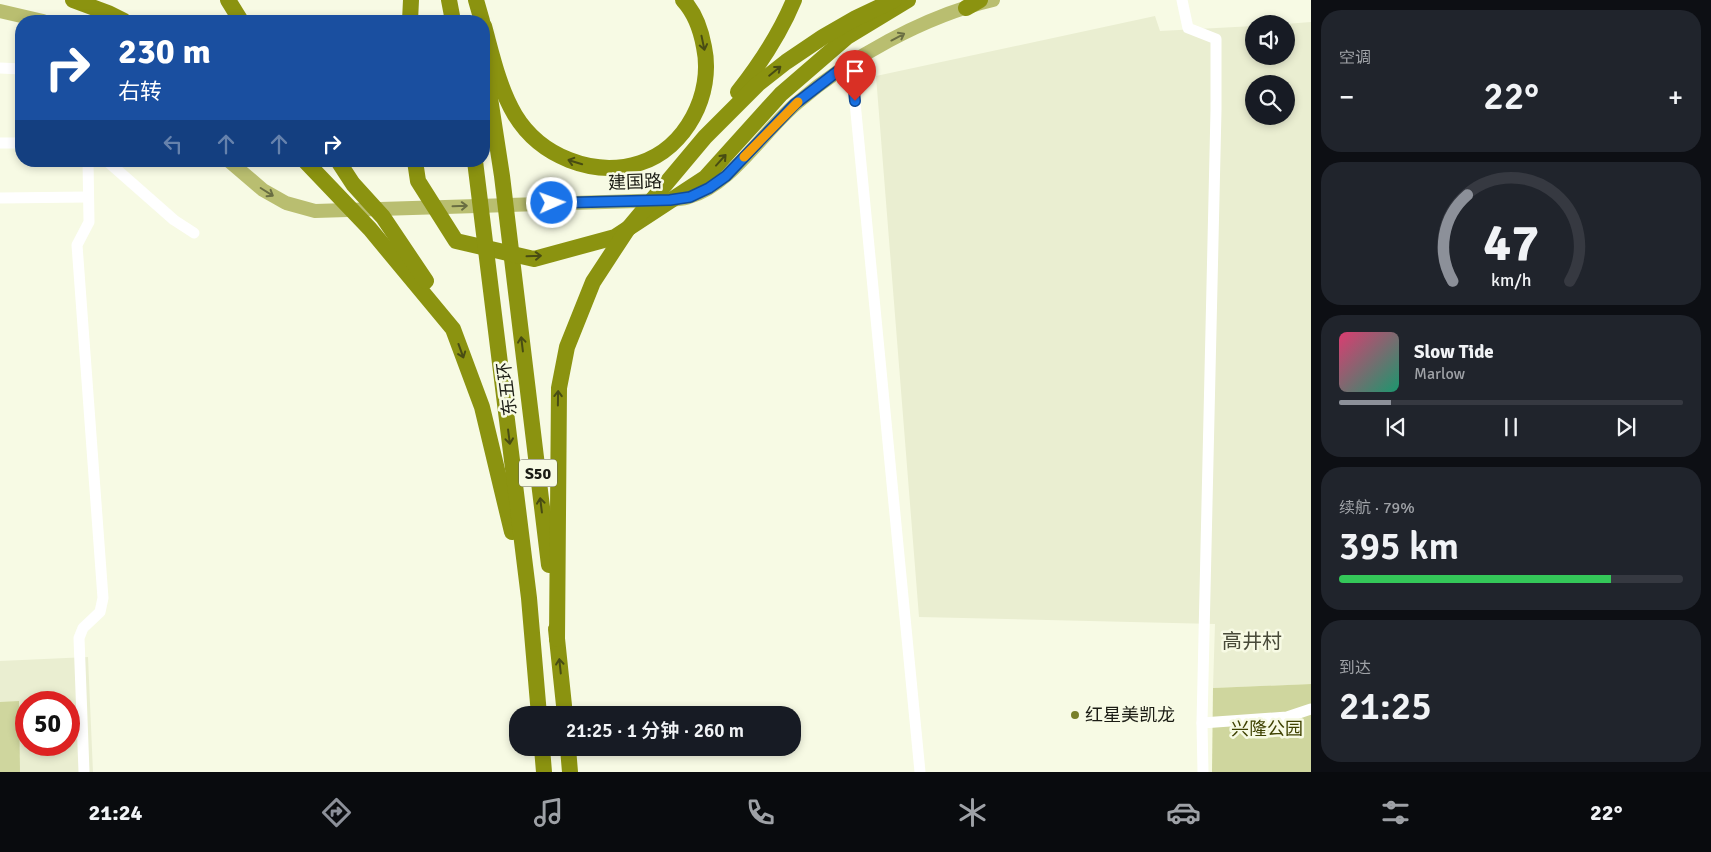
<!DOCTYPE html>
<html lang="zh">
<head>
<meta charset="utf-8">
<style>
  body { margin:0; font-family:Signika,"Noto Sans SC",sans-serif; background:#20242c; color:#f1f3f6; height:100vh; display:flex; flex-direction:column; font-size:19px; white-space:nowrap }
  * { box-sizing:border-box; margin:0 }
  p { font-size:16px; color:#9ea1a6 }
  .icon { flex:none; width:28px; height:28px; fill:none; stroke:currentColor; stroke-width:2; stroke-linecap:round; stroke-linejoin:round }
  .map { position:relative; flex:1; overflow:hidden }
  .drawer { display:flex; flex-direction:column; gap:10px; padding:10px; background:#0d0f14; width:400px }
  .drawer>* { flex:none }
  .banner { position:absolute; left:15px; top:15px; width:475px; height:152px; border-radius:20px; box-shadow:0 2px 8px #0003; background:#1a4fa0; color:#fff; overflow:hidden }
  .controls { position:absolute; left:1245px; top:15px; display:grid; gap:10px }
  .controls a { display:grid; place-items:center; width:50px; height:50px; border-radius:50%; background:#171b24; box-shadow:0 2px 8px #0003; font-size:25px }
  .speed { position:absolute; left:15px; top:691px; display:flex; gap:10px; font-size:25px; font-weight:700; text-align:center }
  .speed>* { display:grid; place-content:center; width:65px; height:65px; border-radius:50%; background:#171b24; box-shadow:0 2px 8px #0003; line-height:1 }
  .speed .limit { border:8px solid #d22; background:#fff; color:#111 }
  .pin { position:absolute; display:grid; place-items:center; width:42px; height:42px; color:#fff; margin:-51px -21px; border-radius:50% 50% 50% 0; rotate:-45deg; box-shadow:0 0 5px #0007 }
  .pin .icon { rotate:45deg }
  .me { position:absolute; width:55px; margin:-28px; rotate:88deg; stroke-linejoin:round; filter:drop-shadow(0 0 4px #0008) }
  .turn { display:flex; align-items:center; gap:18px; height:105px; padding:0 20px; font-size:22px }
  .turn .icon { width:65px; height:65px; stroke-width:2.5 }
  .turn b { display:block; font-size:35px; line-height:42px }
  .lanes { display:flex; align-items:center; height:48px; padding:0 20px; background:#0003; justify-content:center; gap:25px; direction:ltr }
  .lanes .off { opacity:.35 }
  .big { font-size:38px; font-weight:600; line-height:1.1 }
  .drawer .widget { flex:1; display:flex; flex-direction:column; justify-content:center; gap:8px; min-width:0; padding:0 18px; border-radius:20px; background:#20242c }
  .drawer .dial { align-items:center; gap:0 }
  .dial svg { height:130px; overflow:visible; fill:none; stroke:#363941; stroke-width:7; stroke-linecap:round; text-anchor:middle }
  .dial text { fill:#f1f3f6; stroke:none }
  .song { display:flex; align-items:center; gap:15px }
  .cover { width:60px; height:60px; border-radius:8px; background:linear-gradient(135deg,hsl(340 70% 55%),hsl(160 70% 35%)) }
  .played { height:5px; border-radius:2px; background:linear-gradient(90deg,#8c9099 15%,#363941 15%) }
  .keys { display:flex; justify-content:space-around; direction:ltr }
  .heat { display:flex; justify-content:space-between; align-items:center; font-size:28px; direction:ltr }
  .charge { height:8px; border-radius:4px; background:linear-gradient(90deg,#34c759 79%,#363941 0) }
  .trip { position:absolute; left:509px; top:706px; width:292px; height:50px; border-radius:20px; background:#171b24; box-shadow:0 2px 8px #0003; font-weight:600; line-height:50px; text-align:center }
  .dock { display:flex; height:80px; justify-content:space-around; align-items:center; background:#090b0e; color:#9ea1a6 }
  .dock .icon { width:35px; height:35px }
  .dock .active { color:#8c9099 }
  .dock b { font-size:22px; color:#f1f3f6 }
  main { display:flex; flex:1; min-height:0 }
  .map>svg:first-child { display:block }
</style>
</head>
<body>
<main>
<div class="map">
<svg width="1311" height="772" viewBox="0 0 1311 772">
  <rect width="100%" height="100%" fill="#f7fae4"/>
  <!-- built -->
  <g fill="#eaeed1" fill-rule="evenodd">
    <path d="M 1155,16 L 1160,31 L 1254,26 L 1254,56 L 1286,56 L 1286,24 L 1285,24 L 1311,22 L 1311,684 L 1213,688 L 1215,624 L 919,617 L 876,76 ZM 1254,84 L 1286,84 L 1286,116 L 1254,116 Z"/>
    <path d="M 88,657 L 93,772 L 0,772 L 0,661 ZM 26,702 L 69,702 L 69,745 L 26,745 Z"/>
  </g>
  <!-- green -->
  <g fill="#cfd69e">
    <path d="M 1311,684 L 1311,772 L 1212,772 L 1213,688 Z"/>
    <path d="M 19,701 L 20,772 L 0,772 L 0,702 Z"/>
  </g>
  <g fill="none" stroke-linecap="round" stroke-linejoin="round">
    <!-- minor -->
    <g stroke="#fff" stroke-width="11">
      <path d="M 1182,0 L 1188,28 L 1216,39 L 1216,110 L 1202,723 L 1203,772"/>
      <path d="M 851,61 L 920,772"/>
      <path d="M 0,68 L 21,69"/>
      <path d="M 0,143 L 21,143"/>
      <path d="M 107,161 L 174,220 L 194,233"/>
      <path d="M 0,198 L 88,197"/>
      <path d="M 1202,723 L 1287,717 L 1311,709"/>
      <path d="M 84,772 L 79,638 L 83,628 L 100,612 L 103,598 L 77,245 L 89,222 L 88,161"/>
    </g>
    <!-- major -->
    <g stroke="#b9be70" stroke-width="14">
      <path d="M 0,11 L 43,21"/>
      <path d="M 229,161 L 263,190 L 286,203 L 315,211 L 670,200 C 676,199 683,199 689,197 C 731,186 764,130 797,103 C 849,58 925,16 993,0"/>
    </g>
    <!-- highway -->
    <g stroke="#8b9310" stroke-width="16">
      <path d="M 73,0 L 108,13 L 124,21"/>
      <path d="M 228,0 L 241,21"/>
      <path d="M 449,0 L 453,21"/>
      <path d="M 476,0 L 482,21"/>
      <path d="M 966,8 L 980,0"/>
      <path d="M 410,21 L 411,0"/>
      <path d="M 484,26 C 492,55 499,88 515,115 C 540,156 593,178 640,163 C 686,148 714,94 704,47 C 701,30 695,13 683,0"/>
      <path d="M 484,59 L 502,176 L 549,565"/>
      <path d="M 738,92 C 760,64 780,34 794,0"/>
      <path d="M 305,161 L 370,229 L 453,329 L 482,407 L 512,532"/>
      <path d="M 338,161 L 353,184 L 383,217 L 426,281"/>
      <path d="M 415,161 L 418,181 L 456,241 L 534,259 L 615,237 L 705,178 L 781,94 L 847,37 L 908,0"/>
      <path d="M 475,161 L 529,598 L 539,715"/>
      <path d="M 556,629 L 565,715"/>
      <path d="M 557,639 L 559,388 L 567,347 L 593,282 L 627,230 L 705,137 L 758,84 L 786,62 L 823,37 L 856,18 L 894,0"/>
      <path d="M 542,748 L 544,772"/>
      <path d="M 568,748 L 570,772"/>
    </g>
  </g>
  <!-- one-way arrows -->
  <defs><path id="oneway-shaft" d="M-6 0H5M1.5-3L5.5 0L1.5 3" fill="none" stroke-width="1.6" stroke-linecap="round" stroke-linejoin="round" transform="scale(1.25)"/></defs>
  <g stroke="#6a6e42">
    <use href="#oneway-shaft" transform="translate(898 37) rotate(-28)"/>
    <use href="#oneway-shaft" transform="translate(267 192) rotate(32)"/>
    <use href="#oneway-shaft" transform="translate(460 206) rotate(-2)"/>
  </g>
  <g stroke="#484c13">
    <use href="#oneway-shaft" transform="translate(703 43) rotate(78)"/>
    <use href="#oneway-shaft" transform="translate(775 71) rotate(-39)"/>
    <use href="#oneway-shaft" transform="translate(721 160) rotate(-48)"/>
    <use href="#oneway-shaft" transform="translate(575 162) rotate(-163)"/>
    <use href="#oneway-shaft" transform="translate(534 256) rotate(-2)"/>
    <use href="#oneway-shaft" transform="translate(522 344) rotate(-97)"/>
    <use href="#oneway-shaft" transform="translate(461 351) rotate(70)"/>
    <use href="#oneway-shaft" transform="translate(558 398) rotate(-89)"/>
    <use href="#oneway-shaft" transform="translate(509 437) rotate(83)"/>
    <use href="#oneway-shaft" transform="translate(541 505) rotate(-97)"/>
    <use href="#oneway-shaft" transform="translate(560 666) rotate(-96)"/>
  </g>
  <g fill="none" stroke-linecap="round" stroke-linejoin="round">
    <defs>
      <path id="route" d="M 552,203 L 670,200 L 690,197 L 709,188 L 726,176 L 795,104 L 851,61 L 855,101"/>
    </defs>
    <!-- route casing -->
    <use href="#route" stroke="#114b97" stroke-width="12"/>
    <!-- route -->
    <use href="#route" stroke="#1a73e8" stroke-width="9"/>
    <!-- slow -->
    <path stroke="#f59e0b" stroke-width="9" d="M 744,157 L 798,102"/>
  </g>
  <!-- markers -->
  <circle fill="#787f29" stroke="#f7fae4" stroke-width="2" cx="1075" cy="715" r="5"/>
  <g text-anchor="middle" stroke-width="5" stroke-linejoin="round" paint-order="stroke">
    <!-- shield labels -->
    <rect fill="#f7fae4" stroke="#5e5f53" stroke-width="1" x="519" y="459.5" width="38" height="27" rx="4"/>
    <g font-size="16" font-weight="bold" fill="#1c1d15">
      <text x="538" y="479">S50</text>
    </g>
    <!-- street labels -->
    <g font-size="18" fill="#1c1d15" stroke="#f7fae4">
      <text transform="translate(635 182) rotate(-2)" y="6">建国路</text>
      <text transform="translate(507 389) rotate(-97)" y="6">东五环</text>
    </g>
    <!-- poi labels -->
    <g font-size="18" fill="#1c1d15" stroke="#f7fae4" text-anchor="start">
      <text x="1085" y="721">红星美凯龙</text>
    </g>
    <!-- park labels -->
    <g font-size="18" fill="#3e4100" stroke="#f7fae4">
      <text x="1267" y="735">兴隆公园</text>
    </g>
    <!-- quarter labels -->
    <g font-size="20" fill="#484a39" stroke="#f7fae4">
      <text x="1252" y="648">高井村</text>
    </g>
  </g>
</svg>
<div class="controls">
<a><svg class="icon" aria-label="sound" viewBox="0 0 24 24"><path d="M4 9h4l5-4v14l-5-4H4zM17 9q2 3 0 6"/></svg></a>
<a><svg class="icon" aria-label="search" viewBox="0 0 24 24"><circle cx="10" cy="10" r="6"/><path d="M15 15l6 6"/></svg></a>
</div>
<div class="speed"><div class="limit">50</div></div>
<div class="pin" style="left:855px;top:101px;background:#d93025"><svg class="icon" aria-label="arrive" viewBox="0 0 24 24"><path d="M6 21V4h12l-3 4 3 4H6"/></svg></div>
<svg class="me" style="left:552px;top:203px" viewBox="-20 -20 40 40"><circle r="17" fill="#1a73e8" stroke="#fff" stroke-width="3"/><path d="M0-11L8 9 0 5-8 9z" fill="#fff"/></svg>
<div class="trip">21:25 · 1 分钟 · 260 m</div>
<div class="banner">
<div class="turn"><svg class="icon" aria-label="right" viewBox="0 0 24 24"><path d="M7 20v-9h11M14 6l5 5-5 5"/></svg><div><b>230 m</b>右转</div></div>
<div class="lanes"><svg class="icon off" aria-label="left" viewBox="0 0 24 24"><path d="M17 20v-9H6M10 6l-5 5 5 5"/></svg><svg class="icon off" aria-label="ahead" viewBox="0 0 24 24"><path d="M12 20V5M6 11l6-6 6 6"/></svg><svg class="icon off" aria-label="ahead" viewBox="0 0 24 24"><path d="M12 20V5M6 11l6-6 6 6"/></svg><svg class="icon" aria-label="right" viewBox="0 0 24 24"><path d="M7 20v-9h11M14 6l5 5-5 5"/></svg></div>
</div>
</div>
<section class="drawer">
<div class="widget"><p>空调</p>
<div class="heat"><a>−</a><b class="big">22°</b><a>+</a></div>
</div>
<div class="widget dial"><svg viewBox="0 0 100 80">
<path d="M14 69A42 42 0 1 1 86 69"/>
<path d="M14 69A42 42 0 0 1 23 16" stroke="#8c9099"/>
<text x="50" y="56" font-size="32" font-weight="700">47</text>
<text x="50" y="72" font-size="11">km/h</text>
</svg></div>
<div class="widget">
<div class="song"><i class="cover"></i><div><b>Slow Tide</b><p>Marlow</p></div></div>
<div class="played"></div>
<div class="keys"><svg class="icon" aria-label="previous" viewBox="0 0 24 24"><path d="M18 5L8 12l10 7zM5 5v14"/></svg><svg class="icon" aria-label="pause" viewBox="0 0 24 24"><path d="M8 5v14M16 5v14"/></svg><svg class="icon" aria-label="next" viewBox="0 0 24 24"><path d="M6 5l10 7-10 7zM19 5v14"/></svg></div>
</div>
<div class="widget"><p>续航 · 79%</p><b class="big">395 km</b><div class="charge"></div></div>
<div class="widget"><p>到达</p><b class="big">21:25</b></div>
</section>
</main>
<nav class="dock">
<b>21:24</b>
<svg class="icon active" aria-label="directions" viewBox="0 0 24 24"><path d="M12 3l9 9-9 9-9-9zM9 14v-3h6M13 9l2 2-2 2"/></svg>
<svg class="icon" aria-label="music" viewBox="0 0 24 24"><path d="M9 18V5l10-2v13"/><circle cx="6" cy="18" r="3"/><circle cx="16" cy="16" r="3"/></svg>
<svg class="icon" aria-label="phone" viewBox="0 0 24 24"><path d="M5 4h4l2 5-3 2q2 4 5 5l2-3 5 2v4C11 20 4 13 5 4z"/></svg>
<svg class="icon" aria-label="climate" viewBox="0 0 24 24"><path d="M12 3v18M4 7l16 10M4 17L20 7"/></svg>
<svg class="icon" aria-label="car" viewBox="0 0 24 24"><path d="M5 17H2v-5l4-1 3-4h7l3 4 3 1v5h-3M9 17h6M6 11h13"/><circle cx="7" cy="17" r="2"/><circle cx="17" cy="17" r="2"/></svg>
<svg class="icon" aria-label="filters" viewBox="0 0 24 24"><path d="M4 7h16M4 17h16"/><circle cx="9" cy="7" r="2"/><circle cx="15" cy="17" r="2"/></svg>
<b>22°</b>
</nav>
</body>
</html>
